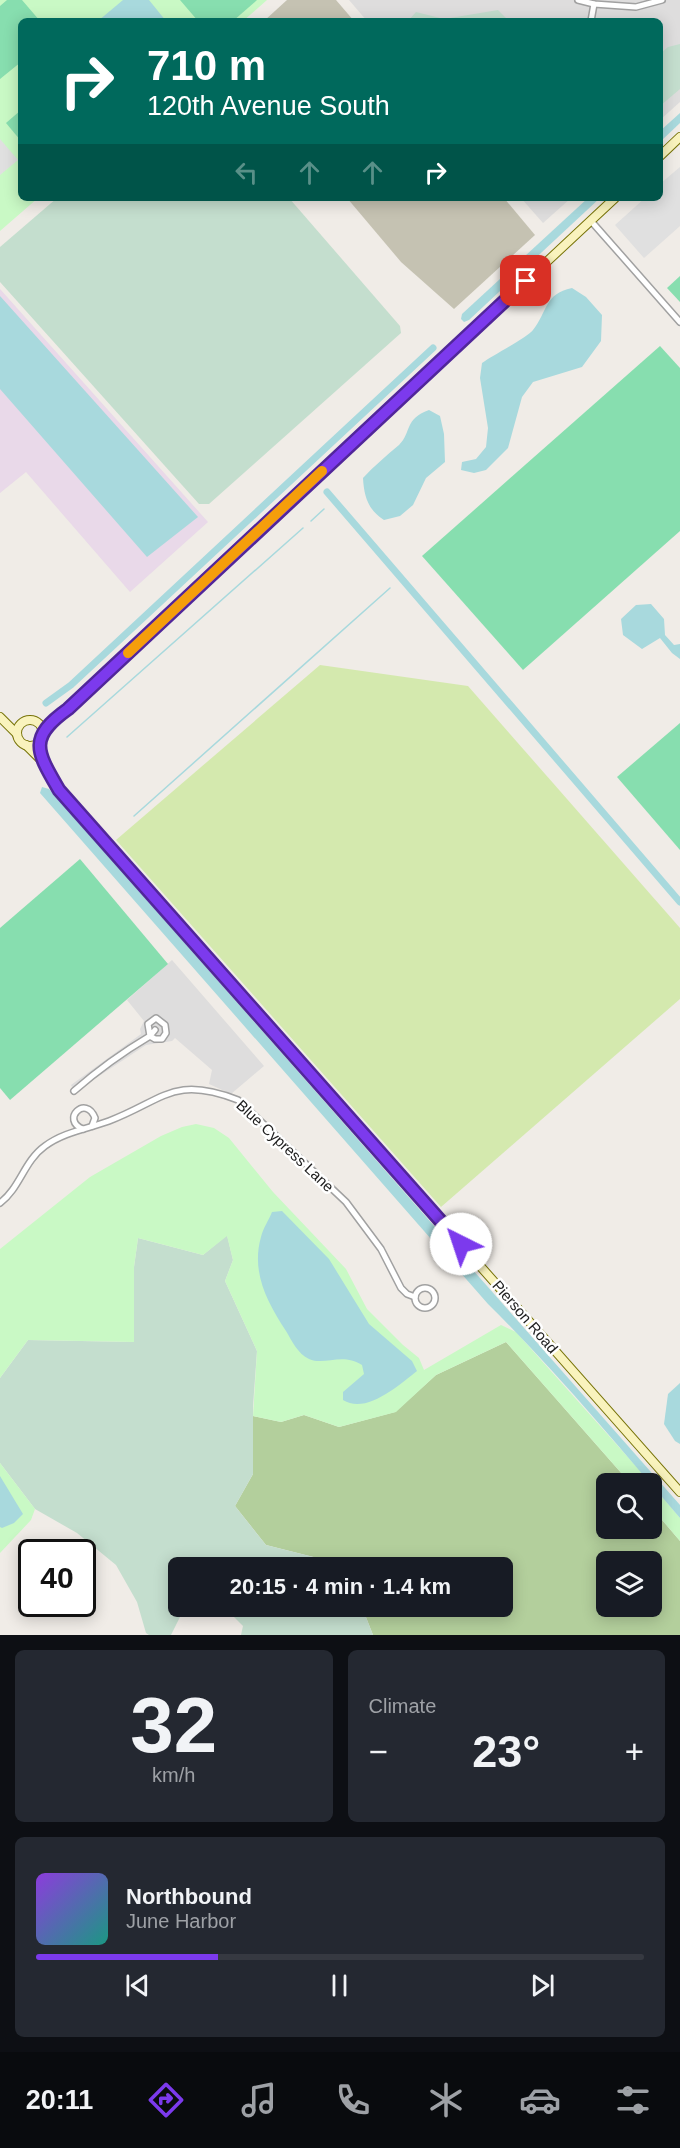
<!DOCTYPE html>
<html lang="en">
<head>
<meta charset="utf-8">
<style>
  body { margin:0; font-family:Arial,sans-serif; background:#242831; color:#f1f3f6; height:100vh; display:flex; flex-direction:column; font-size:22px; white-space:nowrap }
  * { box-sizing:border-box; margin:0 }
  p { font-size:20px; color:#9ea1a6 }
  .icon { flex:none; width:33px; height:33px; fill:none; stroke:currentColor; stroke-width:2; stroke-linecap:round; stroke-linejoin:round }
  .map { position:relative; height:1635px; overflow:hidden }
  .details { display:flex; flex-direction:column; gap:15px; padding:15px; background:#0d0f14; flex:1 }
  .details>* { flex:none }
  .banner { position:absolute; left:18px; top:18px; width:645px; height:183px; border-radius:9px; box-shadow:0 3px 15px #0003; background:#00695c; color:#fff; overflow:hidden }
  .fabs { position:absolute; left:596px; top:1473px; display:grid; gap:12px }
  .fabs a { display:grid; place-items:center; width:66px; height:66px; border-radius:9px; background:#171b24; box-shadow:0 3px 15px #0003; font-size:30px }
  .speed { position:absolute; left:18px; top:1539px; display:flex; gap:12px; font-size:30px; font-weight:700; text-align:center }
  .speed>* { display:grid; place-content:center; width:78px; height:78px; border-radius:50%; background:#171b24; box-shadow:0 3px 15px #0003; line-height:1 }
  .speed .limit { border:3px solid #111; border-radius:9px; background:#fff; color:#111 }
  .pin { position:absolute; display:grid; place-items:center; width:51px; height:51px; color:#fff; margin:-26px; border-radius:12px; box-shadow:0 3px 9px #0006 }
  .me { position:absolute; width:66px; margin:-33px; rotate:319deg; stroke-linejoin:round; filter:drop-shadow(0 0 4px #0008) }
  .turn { display:flex; align-items:center; gap:21px; height:126px; padding:0 30px; font-size:27px }
  .turn .icon { width:78px; height:78px; stroke-width:2.5 }
  .turn b { display:block; font-size:42px; line-height:51px }
  .lanes { display:flex; align-items:center; height:57px; padding:0 30px; background:#0003; justify-content:center; gap:30px; direction:ltr }
  .lanes .off { opacity:.35 }
  .big { font-size:45px; font-weight:700; line-height:1.1 }
  .details .widget { flex:1; display:flex; flex-direction:column; justify-content:center; gap:9px; min-width:0; padding:0 21px; border-radius:9px; background:#242831 }
  .details .dial { align-items:center; gap:0 }
  .dial b { font-size:78px; line-height:1 }
  .song { display:flex; align-items:center; gap:18px }
  .cover { width:72px; height:72px; border-radius:9px; background:linear-gradient(135deg,hsl(270 70% 55%),hsl(170 70% 35%)) }
  .played { height:6px; border-radius:3px; background:linear-gradient(90deg,#7c3aed 30%,#363941 30%) }
  .keys { display:flex; justify-content:space-around; direction:ltr }
  .heat { display:flex; justify-content:space-between; align-items:center; font-size:33px; direction:ltr }
  .details .tiles { flex:1; display:grid; gap:15px; grid-template-columns:1fr 1fr }
  .widget:last-child { grid-column:span 2 }
  .trip { position:absolute; left:168px; top:1557px; width:345px; height:60px; border-radius:9px; background:#171b24; box-shadow:0 3px 15px #0003; font-weight:700; line-height:60px; text-align:center }
  .dock { display:flex; height:96px; justify-content:space-around; align-items:center; background:#090b0e; color:#9ea1a6 }
  .dock .icon { width:42px; height:42px }
  .dock .active { color:#7c3aed }
  .dock b { font-size:27px; color:#f1f3f6 }
  .map>svg:first-child { display:block }
</style>
</head>
<body>
<div class="map">
<svg width="680" height="1635" viewBox="0 0 680 1635">
  <rect width="100%" height="100%" fill="#f0ece7"/>
  <!-- residential -->
  <g fill="#dedddd">
    <path d="M 349,0 L 680,0 L 680,102 L 660,120 L 660,21 L 367,21 Z"/>
    <path d="M 521,198 L 571,198 L 543,223 Z"/>
    <path d="M 172,960 L 264,1066 L 231,1094 L 209,1084 L 212,1070 L 175,1038 L 172,1041 L 146,1045 L 84,1086 L 80,1091 L 74,1091 L 71,1085 L 141,1034 L 140,1029 L 144,1021 L 127,1000 Z"/>
  </g>
  <!-- industrial -->
  <path fill="#e9d9e9" d="M 0,289 L 208,522 L 130,592 L 26,472 L 0,493 Z"/>
  <!-- construction -->
  <g fill="#c5c2b2">
    <path d="M 287,0 L 336,0 L 354,21 L 264,21 Z"/>
    <path d="M 347,198 L 504,198 L 535,235 L 454,309 L 401,262 Z"/>
  </g>
  <!-- grass -->
  <path fill="#d4e9ae" d="M 320,665 L 468,686 L 680,928 L 680,999 L 441,1207 L 116,840 Z"/>
  <!-- forest -->
  <path fill="#b3cf9c" fill-rule="evenodd" d="M 506,1342 L 630,1483 L 606,1484 L 606,1528 L 651,1528 L 651,1507 L 680,1541 L 680,1635 L 373,1635 L 362,1607 L 502,1606 L 502,1568 L 353,1567 L 266,1545 L 235,1506 L 253,1474 L 253,1416 L 281,1422 L 304,1415 L 339,1427 L 395,1412 L 436,1375 ZM 606,1562 L 651,1562 L 651,1606 L 606,1606 Z"/>
  <!-- wetland -->
  <g fill="#c4dece">
    <path d="M 498,10 L 509,21 L 408,21 L 416,12 L 444,19 Z"/>
    <path d="M 680,44 L 680,89 L 660,106 L 660,54 L 668,47 Z"/>
    <path d="M 57,198 L 289,198 L 400,326 L 401,333 L 209,504 L 199,504 L 0,282 L 0,247 Z"/>
    <path d="M 227,1235 L 233,1260 L 225,1281 L 257,1351 L 253,1406 L 253,1474 L 235,1506 L 266,1545 L 353,1567 L 178,1568 L 178,1606 L 185,1607 L 171,1635 L 149,1635 L 146,1633 L 137,1602 L 116,1565 L 77,1533 L 35,1509 L 0,1463 L 0,1378 L 28,1340 L 134,1342 L 134,1267 L 138,1238 L 203,1255 Z"/>
    <path d="M 224,1607 L 362,1607 L 373,1635 L 241,1635 L 243,1626 Z"/>
  </g>
  <!-- park -->
  <g fill="#c9f9c5">
    <path d="M 0,0 L 267,0 L 243,21 L 21,21 L 21,198 L 38,198 L 0,231 Z"/>
    <path d="M 196,1124 L 214,1128 L 229,1138 L 273,1192 L 346,1269 L 367,1309 L 403,1345 L 419,1358 L 424,1370 L 501,1325 L 516,1332 L 651,1483 L 630,1483 L 506,1342 L 436,1375 L 396,1412 L 339,1427 L 304,1415 L 281,1422 L 253,1416 L 257,1351 L 225,1281 L 233,1260 L 227,1236 L 203,1255 L 138,1238 L 134,1267 L 134,1342 L 28,1340 L 0,1378 L 0,1249 L 90,1177 L 161,1136 L 182,1127 Z"/>
    <path d="M 0,1463 L 35,1509 L 31,1520 L 0,1553 Z"/>
    <path d="M 651,1484 L 680,1518 L 680,1541 L 651,1507 Z"/>
  </g>
  <!-- pitch -->
  <g fill="#87deaf">
    <path d="M 7,0 L 22,0 L 40,21 L 21,21 L 21,62 L 0,79 L 0,6 Z"/>
    <path d="M 180,0 L 257,0 L 233,21 L 198,21 Z"/>
    <path d="M 21,110 L 21,141 L 6,123 Z"/>
    <path d="M 680,276 L 680,302 L 667,288 Z"/>
    <path d="M 660,346 L 680,368 L 680,531 L 523,670 L 422,556 Z"/>
    <path d="M 680,723 L 680,850 L 617,777 Z"/>
    <path d="M 80,859 L 168,964 L 10,1100 L 0,1088 L 0,928 Z"/>
  </g>
  <!-- parking -->
  <g fill="#e0e0e0">
    <path d="M 0,139 L 18,160 L 0,175 Z"/>
    <path d="M 680,167 L 680,226 L 644,258 L 615,225 L 645,198 L 660,198 L 660,184 Z"/>
  </g>
  <!-- water -->
  <g fill="#a8d9dd">
    <path d="M 123,0 L 149,0 L 166,21 L 98,21 Z"/>
    <path d="M 680,113 L 680,123 L 660,142 L 660,131 Z"/>
    <path d="M 588,198 L 600,198 L 469,320 L 464,322 L 461,319 L 462,314 Z"/>
    <path d="M 572,288 L 586,297 L 602,315 L 601,341 L 582,367 L 533,382 L 522,397 L 508,448 L 486,470 L 474,473 L 461,470 L 462,462 L 476,459 L 486,447 L 488,428 L 480,378 L 482,363 C 493,355 528,337 533,330 C 548,311 544,294 572,288 Z"/>
    <path d="M 0,296 L 198,517 L 147,557 L 0,389 Z"/>
    <path d="M 429,410 L 440,416 L 444,434 L 445,462 L 426,478 L 413,505 L 400,516 L 384,520 C 368,510 364,496 363,478 C 374,466 386,456 399,445 C 412,432 404,419 429,410 Z"/>
    <path d="M 651,604 L 664,619 L 665,635 L 674,645 L 680,644 L 680,659 L 672,653 L 660,638 L 642,649 L 623,635 L 621,619 L 636,605 Z"/>
    <path d="M 42,787 L 49,789 L 680,1505 L 680,1518 C 618,1446 556,1371 488,1304 L 40,793 Z"/>
    <path d="M 282,1211 L 329,1259 L 369,1324 L 412,1361 L 417,1371 C 399,1385 366,1415 343,1400 L 343,1392 L 364,1374 L 362,1365 C 342,1352 325,1366 309,1359 C 298,1354 292,1341 286,1331 C 267,1302 251,1272 261,1237 C 263,1228 269,1220 272,1212 Z"/>
    <path d="M 680,1383 L 680,1444 L 675,1441 L 664,1424 L 668,1394 Z"/>
    <path d="M 0,1476 L 23,1514 L 14,1523 L 2,1528 L 0,1527 Z"/>
  </g>
  <g fill="none" stroke-linecap="round" stroke-linejoin="round">
    <!-- stream -->
    <g stroke="#a8d9dd" stroke-width="1.5">
      <path d="M 311,521 L 324,509"/>
      <path d="M 67,737 L 303,528"/>
      <path d="M 134,816 L 390,588"/>
    </g>
    <!-- canal -->
    <g stroke="#a8d9dd" stroke-width="7">
      <path d="M 327,492 L 680,902"/>
      <path d="M 46,703 L 71,685 L 433,348"/>
    </g>
    <defs>
      <g id="street">
        <path d="M 578,0 L 594,4 L 636,7 L 662,0"/>
        <path d="M 591,21 L 594,4"/>
        <path d="M 591,221 L 680,322"/>
        <path d="M 74,1091 C 98,1070 123,1052 150,1036 L 155,1039 L 162,1039 L 166,1033 L 165,1025 L 156,1018 L 148,1024 L 150,1036 L 155,1030"/>
        <path d="M 83,1129 C 60,1120 86,1094 95,1118 L 92,1126"/>
        <path d="M 0,1203 C 20,1188 24,1161 45,1146 C 64,1132 87,1129 109,1121 C 164,1100 173,1075 238,1100 L 346,1202 L 381,1249 L 401,1288 L 407,1294 L 415,1297"/>
        <circle cx="425" cy="1298" r="10"/>
      </g>
      <g id="secondary">
        <path d="M 660,156 L 680,137"/>
        <path d="M 0,717 L 17,734"/>
        <circle cx="30" cy="733" r="13"/>
        <path d="M 42,732 L 55,718 L 68,709 L 615,198"/>
        <path d="M 26,745 L 42,761 L 59,790 L 680,1492"/>
      </g>
    </defs>
    <!-- street casing -->
    <use href="#street" stroke="#a1a1a1" stroke-width="8"/>
    <!-- secondary casing -->
    <use href="#secondary" stroke="#777307" stroke-width="10"/>
    <!-- street -->
    <use href="#street" stroke="#fff" stroke-width="5"/>
    <!-- secondary -->
    <use href="#secondary" stroke="#f9f3bd" stroke-width="8"/>
  </g>
  <g fill="none" stroke-linecap="round" stroke-linejoin="round">
    <defs>
      <path id="route" d="M 461,1244 L 59,790 C 37,752 27,738 68,709 L 526,281"/>
    </defs>
    <!-- route casing -->
    <use href="#route" stroke="#51269a" stroke-width="15"/>
    <!-- route -->
    <use href="#route" stroke="#7c3aed" stroke-width="10"/>
    <!-- slow -->
    <path stroke="#f59e0b" stroke-width="10" d="M 128,653 L 322,471"/>
  </g>
  <g text-anchor="middle" stroke-width="5" stroke-linejoin="round" paint-order="stroke">
    <!-- street labels -->
    <g font-size="15" fill="#202020" stroke="#fff">
      <text transform="translate(285 1146) rotate(43)" y="5">Blue Cypress Lane</text>
      <text transform="translate(525 1317) rotate(49)" y="5">Pierson Road</text>
    </g>
  </g>
</svg>
<div class="fabs">
<a><svg class="icon" aria-label="search" viewBox="0 0 24 24"><circle cx="10" cy="10" r="6"/><path d="M15 15l6 6"/></svg></a>
<a><svg class="icon" aria-label="layers" viewBox="0 0 24 24"><path d="M12 4l9 5-9 5-9-5zM3 14l9 5 9-5"/></svg></a>
</div>
<div class="speed"><div class="limit">40</div></div>
<div class="pin" style="left:526px;top:281px;background:#d93025"><svg class="icon" aria-label="arrive" viewBox="0 0 24 24"><path d="M6 21V4h12l-3 4 3 4H6"/></svg></div>
<svg class="me" style="left:461px;top:1244px" viewBox="-20 -20 40 40"><circle r="19" fill="#fff"/><path d="M0-13L10 11 0 6-10 11z" fill="#7c3aed"/></svg>
<div class="trip">20:15 · 4 min · 1.4 km</div>
<div class="banner">
<div class="turn"><svg class="icon" aria-label="right" viewBox="0 0 24 24"><path d="M7 20v-9h11M14 6l5 5-5 5"/></svg><div><b>710 m</b>120th Avenue South</div></div>
<div class="lanes"><svg class="icon off" aria-label="left" viewBox="0 0 24 24"><path d="M17 20v-9H6M10 6l-5 5 5 5"/></svg><svg class="icon off" aria-label="ahead" viewBox="0 0 24 24"><path d="M12 20V5M6 11l6-6 6 6"/></svg><svg class="icon off" aria-label="ahead" viewBox="0 0 24 24"><path d="M12 20V5M6 11l6-6 6 6"/></svg><svg class="icon" aria-label="right" viewBox="0 0 24 24"><path d="M7 20v-9h11M14 6l5 5-5 5"/></svg></div>
</div>
</div>
<section class="details">
<div class="tiles">
<div class="widget dial"><b>32</b><p>km/h</p></div>
<div class="widget"><p>Climate</p>
<div class="heat"><a>−</a><b class="big">23°</b><a>+</a></div>
</div>
<div class="widget">
<div class="song"><i class="cover"></i><div><b>Northbound</b><p>June Harbor</p></div></div>
<div class="played"></div>
<div class="keys"><svg class="icon" aria-label="previous" viewBox="0 0 24 24"><path d="M18 5L8 12l10 7zM5 5v14"/></svg><svg class="icon" aria-label="pause" viewBox="0 0 24 24"><path d="M8 5v14M16 5v14"/></svg><svg class="icon" aria-label="next" viewBox="0 0 24 24"><path d="M6 5l10 7-10 7zM19 5v14"/></svg></div>
</div>
</div>
</section>
<nav class="dock">
<b>20:11</b>
<svg class="icon active" aria-label="directions" viewBox="0 0 24 24"><path d="M12 3l9 9-9 9-9-9zM9 14v-3h6M13 9l2 2-2 2"/></svg>
<svg class="icon" aria-label="music" viewBox="0 0 24 24"><path d="M9 18V5l10-2v13"/><circle cx="6" cy="18" r="3"/><circle cx="16" cy="16" r="3"/></svg>
<svg class="icon" aria-label="phone" viewBox="0 0 24 24"><path d="M5 4h4l2 5-3 2q2 4 5 5l2-3 5 2v4C11 20 4 13 5 4z"/></svg>
<svg class="icon" aria-label="climate" viewBox="0 0 24 24"><path d="M12 3v18M4 7l16 10M4 17L20 7"/></svg>
<svg class="icon" aria-label="car" viewBox="0 0 24 24"><path d="M5 17H2v-5l4-1 3-4h7l3 4 3 1v5h-3M9 17h6M6 11h13"/><circle cx="7" cy="17" r="2"/><circle cx="17" cy="17" r="2"/></svg>
<svg class="icon" aria-label="filters" viewBox="0 0 24 24"><path d="M4 7h16M4 17h16"/><circle cx="9" cy="7" r="2"/><circle cx="15" cy="17" r="2"/></svg>
</nav>
</body>
</html>
